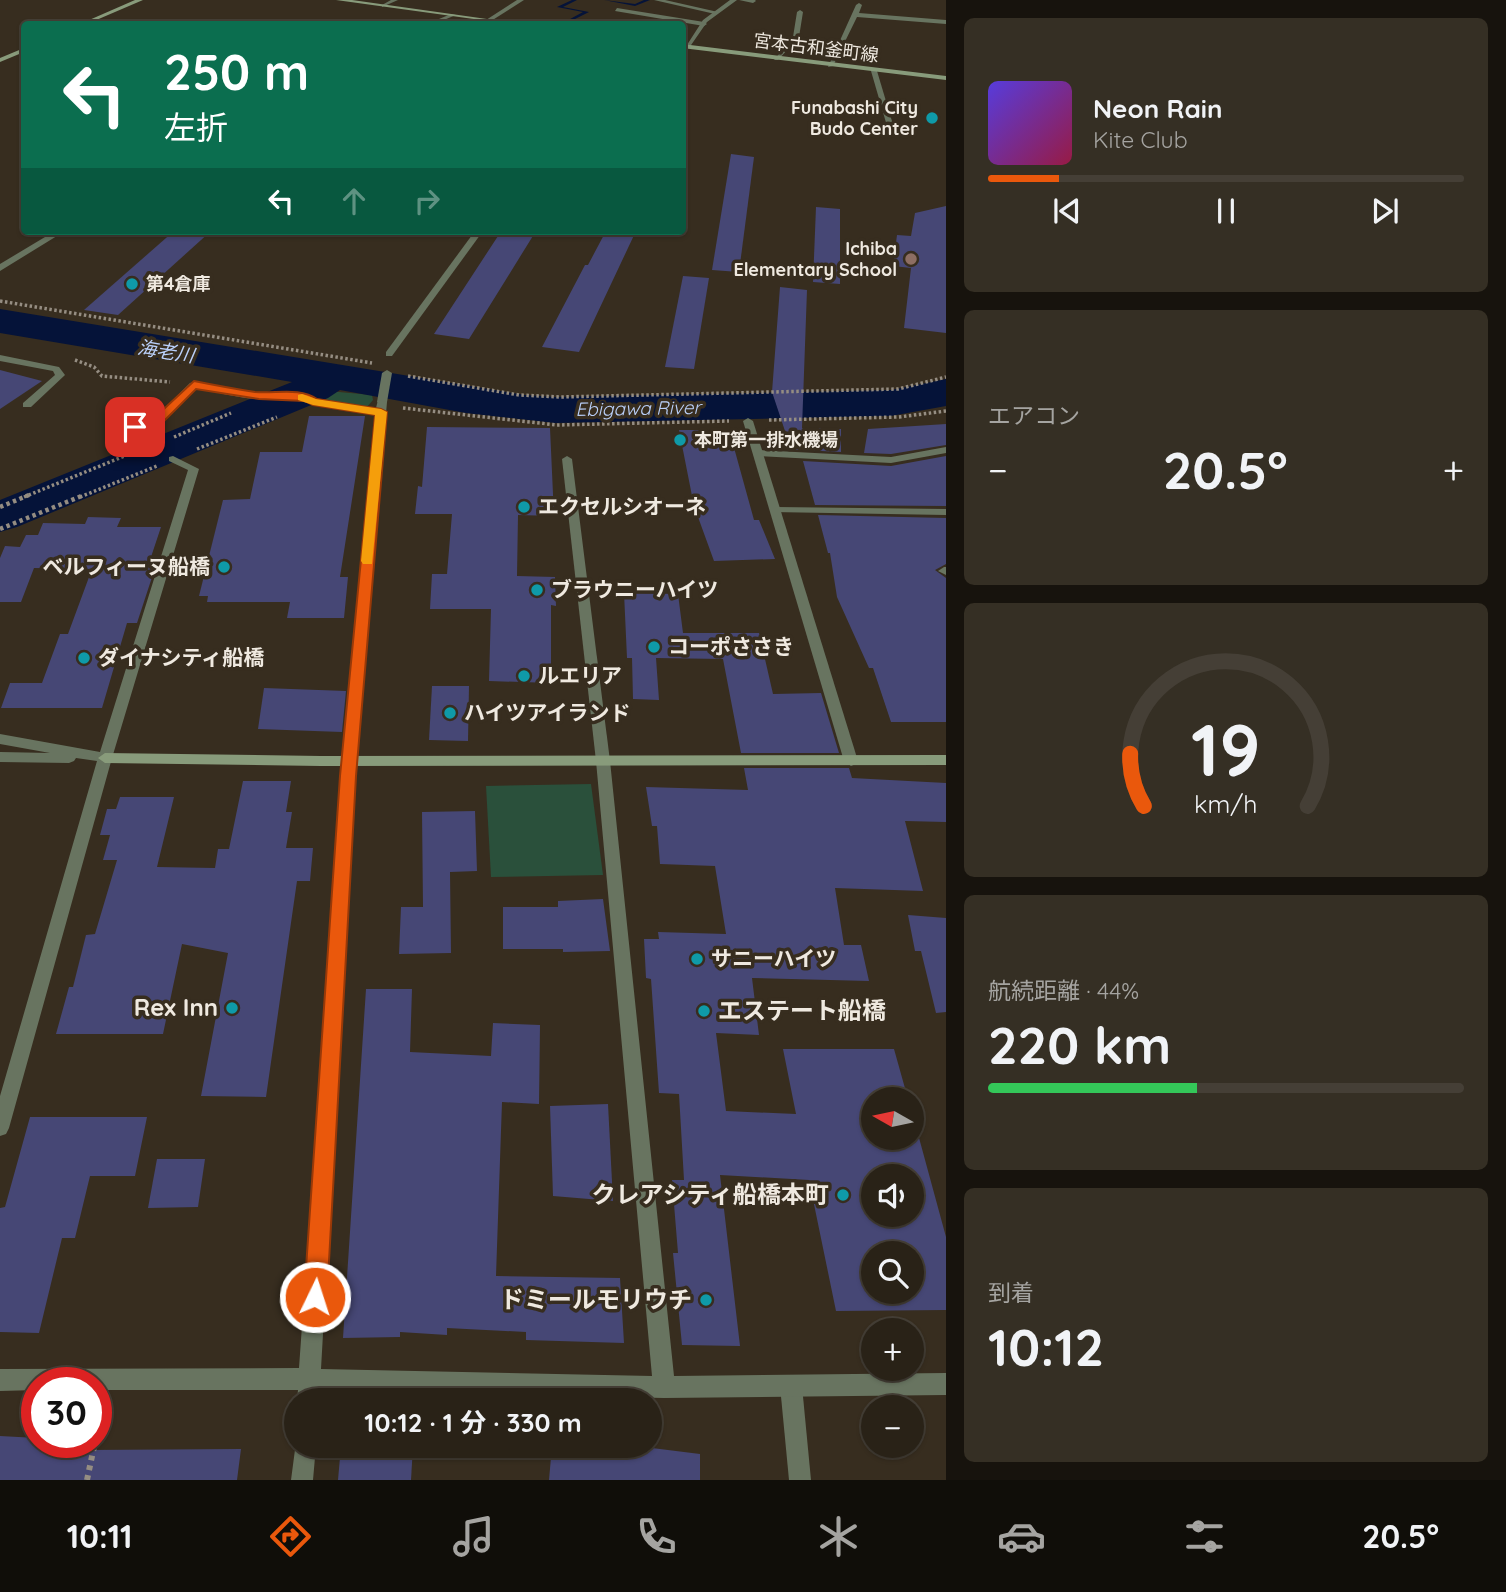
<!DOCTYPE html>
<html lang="ja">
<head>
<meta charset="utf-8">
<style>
  body { margin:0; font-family:Quicksand,"Noto Sans JP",sans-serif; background:#352f24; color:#f1f3f6; height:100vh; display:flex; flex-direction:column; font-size:26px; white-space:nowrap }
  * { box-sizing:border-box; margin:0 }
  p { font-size:23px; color:#a5a4a1 }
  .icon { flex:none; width:38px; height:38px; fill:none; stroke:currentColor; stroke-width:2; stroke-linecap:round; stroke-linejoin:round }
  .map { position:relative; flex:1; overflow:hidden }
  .sheet { display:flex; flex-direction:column; gap:18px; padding:18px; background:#17130d; width:560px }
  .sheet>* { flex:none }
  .guide { position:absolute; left:21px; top:21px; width:665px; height:214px; border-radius:7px; box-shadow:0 2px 5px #0004,0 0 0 2px #453f36; background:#0b6e4f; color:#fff; overflow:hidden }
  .needle { width:46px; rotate:279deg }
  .buttons { position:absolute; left:861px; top:1087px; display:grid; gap:14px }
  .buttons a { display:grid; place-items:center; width:63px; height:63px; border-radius:50%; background:#292217; box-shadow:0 2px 5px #0004,0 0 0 2px #453f36; font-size:35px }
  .speed { position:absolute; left:21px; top:1367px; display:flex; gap:14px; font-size:35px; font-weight:700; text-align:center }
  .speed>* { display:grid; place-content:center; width:91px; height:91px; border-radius:50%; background:#292217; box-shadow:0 2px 5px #0004,0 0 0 2px #453f36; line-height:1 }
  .speed .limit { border:10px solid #d22; background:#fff; color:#111 }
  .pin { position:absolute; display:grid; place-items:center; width:60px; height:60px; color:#fff; margin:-30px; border-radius:14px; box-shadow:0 4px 10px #0006 }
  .me { position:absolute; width:77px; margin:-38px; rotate:4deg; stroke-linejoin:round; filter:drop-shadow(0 0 5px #0008) }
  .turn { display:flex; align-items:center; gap:24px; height:147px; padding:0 28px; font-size:32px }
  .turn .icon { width:91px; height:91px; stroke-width:2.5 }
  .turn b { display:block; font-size:49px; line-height:60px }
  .lanes { display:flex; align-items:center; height:66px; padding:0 28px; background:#0003; justify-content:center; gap:35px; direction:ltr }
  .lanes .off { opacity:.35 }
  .big { font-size:52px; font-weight:700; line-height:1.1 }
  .sheet .tile { flex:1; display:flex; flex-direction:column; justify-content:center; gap:10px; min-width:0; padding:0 24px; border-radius:10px; background:#352f24 }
  .sheet .dial { align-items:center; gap:0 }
  .dial svg { height:182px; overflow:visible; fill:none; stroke:#453f36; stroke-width:7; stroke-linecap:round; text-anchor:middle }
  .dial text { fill:#f1f3f6; stroke:none }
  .song { display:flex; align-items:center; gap:21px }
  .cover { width:84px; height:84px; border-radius:10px; background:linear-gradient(135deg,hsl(250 70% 55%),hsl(340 70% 35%)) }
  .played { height:7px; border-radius:4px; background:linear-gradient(90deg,#ea580c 15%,#453f36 15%) }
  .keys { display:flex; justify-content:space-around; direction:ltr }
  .heat { display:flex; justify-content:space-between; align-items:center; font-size:38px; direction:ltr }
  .charge { height:10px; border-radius:5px; background:linear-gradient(90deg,#34c759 44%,#453f36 0) }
  .trip { position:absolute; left:284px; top:1388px; width:378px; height:70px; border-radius:35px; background:#292217; box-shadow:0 2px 5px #0004,0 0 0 2px #453f36; font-weight:700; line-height:70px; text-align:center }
  .dock { display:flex; height:112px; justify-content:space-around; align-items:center; background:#100e09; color:#a5a4a1 }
  .dock .icon { width:49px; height:49px }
  .dock .selected { color:#ea580c }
  .dock b { font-size:32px; color:#f1f3f6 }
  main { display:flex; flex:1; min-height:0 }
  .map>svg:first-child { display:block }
</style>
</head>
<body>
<main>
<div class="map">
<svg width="946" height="1480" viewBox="0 0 946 1480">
  <rect width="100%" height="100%" fill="#372d1f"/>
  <!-- green -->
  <g fill="#2a503b">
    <path d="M 328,391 L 372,395 L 373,400 L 367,407 L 328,401 L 320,395 Z"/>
    <path d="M 591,784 L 603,875 L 491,877 L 486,786 Z"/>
  </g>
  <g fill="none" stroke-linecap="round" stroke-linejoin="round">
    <!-- stream -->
    <g fill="#051339" fill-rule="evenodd">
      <path d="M 572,0 L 577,0 L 563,7 L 589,12 L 565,24 L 561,24 L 583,12 L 557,7 Z"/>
      <path d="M 604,0 L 635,4 L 644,0 L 650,0 L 635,6 Z"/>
    </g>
    <!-- river -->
    <path fill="#051339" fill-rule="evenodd" d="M 0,309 L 525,395 L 555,397 L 891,390 L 946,379 L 946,406 L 891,416 L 555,423 L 466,413 L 340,390 L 328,398 L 17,527 L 0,532 L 0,500 L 292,382 L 0,333 Z"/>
  </g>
  <!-- building -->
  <g fill="#464775" fill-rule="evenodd">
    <path d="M 731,154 L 754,157 L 739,272 L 712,270 Z"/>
    <path d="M 946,206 L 946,333 L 904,328 L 911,268 L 893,266 L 897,235 L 911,236 L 915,213 Z"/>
    <path d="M 816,207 L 840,209 L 840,284 L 813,282 Z"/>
    <path d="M 174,231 L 211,231 L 118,315 L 84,310 Z"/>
    <path d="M 507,231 L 536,231 L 469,339 L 434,334 L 498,236 L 503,237 Z"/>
    <path d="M 606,231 L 636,231 L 579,352 L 542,347 L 585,265 L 588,265 Z"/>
    <path d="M 683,276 L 709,278 L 694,369 L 665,367 Z"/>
    <path d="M 780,287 L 807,290 L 802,428 L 841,429 L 841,452 L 802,450 L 801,447 L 801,450 L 791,449 L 772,392 Z"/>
    <path d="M 0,370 L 42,381 L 0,409 Z"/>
    <path d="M 309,416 L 365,416 L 340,577 L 348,577 L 344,618 L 287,618 L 290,602 L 207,602 L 208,596 L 199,596 L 223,500 L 250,499 L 260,452 L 302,452 Z"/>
    <path d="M 946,424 L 946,445 L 891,454 L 864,453 L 868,429 Z"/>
    <path d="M 427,427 L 550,428 L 554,516 L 518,515 L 517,576 L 555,577 L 556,606 L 551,605 L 551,683 L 489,681 L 491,609 L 430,609 L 432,574 L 447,574 L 452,514 L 415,514 L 418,486 L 422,487 Z"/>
    <path d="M 679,430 L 707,430 L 713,444 L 733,444 L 754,520 L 759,520 L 775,559 L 714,561 L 694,506 Z"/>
    <path d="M 946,456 L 946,506 L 815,505 L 803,461 L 891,466 Z"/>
    <path d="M 818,515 L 946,518 L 946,564 L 935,570 L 946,578 L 946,722 L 891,722 L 873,668 L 869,668 L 837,597 L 830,553 L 828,553 Z"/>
    <path d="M 88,517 L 121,518 L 117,527 L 161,527 L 150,560 L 157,560 L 156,565 L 137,623 L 127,623 L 102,708 L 1,708 L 10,683 L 42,683 L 60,634 L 68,634 L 92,569 L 34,568 L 21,602 L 0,602 L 0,558 L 5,546 L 20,547 L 26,535 L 38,535 L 43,523 L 85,524 Z"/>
    <path d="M 624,593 L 678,594 L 683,633 L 759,633 L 773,694 L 821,693 L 839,753 L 741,753 L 723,659 L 656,658 L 659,700 L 633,699 L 632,658 L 627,658 Z"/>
    <path d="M 432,686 L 469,686 L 468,741 L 429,740 Z"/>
    <path d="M 264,688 L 346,691 L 342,732 L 258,729 Z"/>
    <path d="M 744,768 L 849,768 L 852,778 L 946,783 L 946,822 L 905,821 L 923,891 L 835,888 L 844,945 L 861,945 L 869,981 L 752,978 L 759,1035 L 716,1033 L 726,1111 L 796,1114 L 783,1049 L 894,1049 L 908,1099 L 873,1099 L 873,1138 L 912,1138 L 912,1112 L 946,1237 L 946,1310 L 836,1311 L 809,1180 L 720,1175 L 740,1346 L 682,1345 L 673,1253 L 678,1253 L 672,1180 L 684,1180 L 679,1094 L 659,1093 L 651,979 L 646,978 L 644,939 L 659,939 L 658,932 L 726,934 L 715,866 L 660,864 L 657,826 L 652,826 L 646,787 L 748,790 ZM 873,1176 L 912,1176 L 912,1214 L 873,1214 ZM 873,1253 L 912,1253 L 912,1292 L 873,1292 Z"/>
    <path d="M 243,781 L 291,781 L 286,812 L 292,812 L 286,848 L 313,848 L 310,881 L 297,881 L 266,1097 L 201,1096 L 228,953 L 182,944 L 163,1034 L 56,1034 L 69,987 L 73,987 L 86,935 L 95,934 L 117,860 L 103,860 L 110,835 L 100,835 L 107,809 L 116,809 L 120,797 L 174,797 L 157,867 L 215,868 L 218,849 L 229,849 Z"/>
    <path d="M 475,811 L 477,871 L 450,872 L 451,953 L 399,954 L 401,907 L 423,907 L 422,812 Z"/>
    <path d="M 603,899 L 610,951 L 563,952 L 563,949 L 503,949 L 503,907 L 558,907 L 558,901 Z"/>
    <path d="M 908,915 L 946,918 L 946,1012 L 936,1013 L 921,951 L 915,951 Z"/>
    <path d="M 366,989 L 412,989 L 410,1052 L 491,1056 L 493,1023 L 540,1025 L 539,1104 L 502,1102 L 496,1276 L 620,1278 L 624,1343 L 526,1340 L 526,1332 L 447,1328 L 447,1335 L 400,1332 L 400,1337 L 343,1338 Z"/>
    <path d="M 608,1104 L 613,1201 L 553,1196 L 550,1106 Z"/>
    <path d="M 30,1117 L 147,1117 L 135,1176 L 90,1176 L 75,1238 L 62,1238 L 39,1333 L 0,1332 L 0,1208 L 5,1207 Z"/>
    <path d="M 157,1159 L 205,1159 L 198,1207 L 148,1208 Z"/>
    <path d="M 0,1436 L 37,1438 L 37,1442 L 87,1442 L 85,1450 L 241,1449 L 237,1480 L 0,1480 Z"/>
    <path d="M 341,1446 L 413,1446 L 411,1480 L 338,1480 Z"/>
    <path d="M 552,1446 L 636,1446 L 700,1454 L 700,1480 L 549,1480 Z"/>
  </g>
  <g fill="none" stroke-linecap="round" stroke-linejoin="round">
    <!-- path-far2 -->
    <g stroke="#958d82" stroke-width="3.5" stroke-dasharray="2.5 2.5" stroke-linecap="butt">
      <path d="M 0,301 L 372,363"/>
      <path d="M 75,360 L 94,367 L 102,376 L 170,382"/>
      <path d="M 408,376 L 519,395 L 560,397 L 898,389 L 946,377"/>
      <path d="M 403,408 L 557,425 L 729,421"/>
      <path d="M 769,420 L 899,417 L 946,411"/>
      <path d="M 174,437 L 231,413"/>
      <path d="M 197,449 L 277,417"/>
      <path d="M 24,497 L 149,446"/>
      <path d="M 80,497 L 157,466"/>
    </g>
    <!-- path-far1 -->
    <g stroke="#958d82" stroke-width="4.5" stroke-dasharray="3.5 3.5" stroke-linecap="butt">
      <path d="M 0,507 L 29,495"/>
      <path d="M 0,529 L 84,495"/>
    </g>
    <!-- path -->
    <g stroke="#958d82" stroke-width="6" stroke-dasharray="5 5" stroke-linecap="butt">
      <path d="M 96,1438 L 104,1405"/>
      <path d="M 87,1480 L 95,1442"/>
    </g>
    <!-- lane -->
    <g fill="#687460" fill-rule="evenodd">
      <path d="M 654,0 L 665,0 L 718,12 L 715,14 Z"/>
      <path d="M 739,0 L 755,0 L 756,1 L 753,3 Z"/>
      <path d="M 859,3 L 862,5 L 859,13 L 946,20 L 946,24 L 857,17 L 833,66 L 828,67 L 856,5 Z"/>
      <path d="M 617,8 L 704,22 L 707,24 L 704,26 L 615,11 Z"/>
      <path d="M 800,10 L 803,12 L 799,37 L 778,60 L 774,60 L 793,37 L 797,12 Z"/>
      <path d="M 451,14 L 456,15 L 434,24 L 427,24 Z"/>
      <path d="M 55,231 L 65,231 L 0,271 L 0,264 Z"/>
      <path d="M 475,231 L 483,231 L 392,356 L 386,356 L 386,352 Z"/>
      <path d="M 0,355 L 59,367 L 65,375 L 31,407 L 23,407 L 23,403 L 55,375 L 53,371 L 0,361 Z"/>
      <path d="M 387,370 L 392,373 L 387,402 L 382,405 L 377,402 L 382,373 Z"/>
      <path d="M 194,382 L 259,393 L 277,392 L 282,395 C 265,406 217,392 196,388 L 162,423 L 112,437 L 107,434 L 154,419 L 190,383 Z"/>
      <path d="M 946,447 L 946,453 L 891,463 L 758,456 L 753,453 L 758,450 L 891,457 Z"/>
      <path d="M 567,456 L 572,459 L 610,761 L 603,766 L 596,761 L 562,459 Z"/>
      <path d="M 776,507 L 946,509 L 946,515 L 772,512 L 772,508 Z"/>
      <path d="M 944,567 L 946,567 L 946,575 L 938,571 Z"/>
      <path d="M 791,1375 L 799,1378 L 802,1386 L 811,1480 L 789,1480 L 780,1386 L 783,1378 Z"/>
    </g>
    <!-- street -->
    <g fill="#687460" fill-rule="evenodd">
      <path d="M 391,0 L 398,0 L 382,7 L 382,5 Z"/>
      <path d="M 517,0 L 524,0 L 491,21 L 486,20 Z"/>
      <path d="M 730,0 L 737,0 L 707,22 L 689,48 L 685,48 L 703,20 Z"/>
      <path d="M 874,69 L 877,71 L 894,128 L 887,126 L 871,71 Z"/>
      <path d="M 277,392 L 376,408 L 378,400 L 387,402 L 355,776 L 321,1369 L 652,1376 L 596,761 L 603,756 L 610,761 L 674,1376 L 946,1373 L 946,1395 L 664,1398 L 319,1390 L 319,1400 L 297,1400 L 298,1390 L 96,1390 L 96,1382 L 37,1382 L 37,1390 L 0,1391 L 0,1369 L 299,1368 L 341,776 L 376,414 L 273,397 L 272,395 Z"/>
      <path d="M 748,418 L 753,421 L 858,761 L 856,764 L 851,766 L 844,761 L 743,421 Z"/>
      <path d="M 173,456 L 199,469 L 112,758 L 9,1128 L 6,1134 L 0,1136 L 0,1096 L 97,761 L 76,758 L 74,761 L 69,763 L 0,762 L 0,752 L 50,753 L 0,744 L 0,734 L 100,752 L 188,470 L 169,461 L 169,457 Z"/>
      <path d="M 296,1442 L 296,1446 L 316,1446 L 313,1480 L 291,1480 Z"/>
    </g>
    <!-- secondary -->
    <g fill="#889b7b" fill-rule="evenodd">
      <path d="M 135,0 L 143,0 L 87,24 L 80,24 Z"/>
      <path d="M 336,0 L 352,0 L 523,24 L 510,24 Z"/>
      <path d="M 682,44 L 946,76 L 946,80 L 682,48 Z"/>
      <path d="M 24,48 L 24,52 L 0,62 L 0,58 Z"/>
      <path d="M 105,753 L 321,756 L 946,755 L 946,765 L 321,766 L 105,763 L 98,758 Z"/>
    </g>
  </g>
  <!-- route -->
  <path fill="#ea580c" stroke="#983908" stroke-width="2" d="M 194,381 C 214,385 235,389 255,392 C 275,394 300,387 317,399 L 381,409 L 387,412 L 356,776 L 327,1297 L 323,1305 L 315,1308 L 307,1305 L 304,1297 L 340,776 L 375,415 L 313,405 L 305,401 L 259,399 L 196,389 L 162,423 L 131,430 L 131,425 L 154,418 Z"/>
  <!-- slow -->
  <path fill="#f59e0b" d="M 302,394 L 316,399 L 381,409 L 387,412 L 372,564 L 363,564 L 361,561 L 375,415 L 313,405 L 298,400 L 298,395 Z"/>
  <!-- markers -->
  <g fill="#0f9aa8" stroke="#372d1f" stroke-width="2.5">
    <circle cx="932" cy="118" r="7"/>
    <circle cx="132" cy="284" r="7"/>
    <circle cx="680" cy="440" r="7"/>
    <circle cx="524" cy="507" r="7"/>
    <circle cx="224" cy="567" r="7"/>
    <circle cx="537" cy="590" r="7"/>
    <circle cx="654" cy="647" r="7"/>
    <circle cx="84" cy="658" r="7"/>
    <circle cx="524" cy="676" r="7"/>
    <circle cx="450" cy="713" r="7"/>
    <circle cx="697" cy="959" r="7"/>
    <circle cx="232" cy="1008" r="7"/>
    <circle cx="704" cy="1011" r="7"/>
    <circle cx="843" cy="1195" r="7"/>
    <circle cx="706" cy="1300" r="7"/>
  </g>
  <circle fill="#8d6e63" stroke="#372d1f" stroke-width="2.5" cx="911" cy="259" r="7"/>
  <g text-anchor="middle" stroke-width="7" stroke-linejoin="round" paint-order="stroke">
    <!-- far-street labels -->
    <g font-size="18" fill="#efe9e0" stroke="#372d1f">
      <text transform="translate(816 48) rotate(7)" y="6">宮本古和釜町線</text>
    </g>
    <!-- far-poi labels -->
    <g font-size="18" font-weight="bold" fill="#efe9e0" stroke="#372d1f" text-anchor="end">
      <text x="918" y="114">Funabashi City<tspan x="918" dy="21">Budo Center</tspan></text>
      <text x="897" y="255">Ichiba<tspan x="897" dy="21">Elementary School</tspan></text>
      <text x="146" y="290" text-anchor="start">第4倉庫</text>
      <text x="694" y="446" text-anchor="start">本町第一排水機場</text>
    </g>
    <!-- far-water labels -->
    <g font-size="19" font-style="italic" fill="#bad0fa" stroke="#372d1f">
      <text transform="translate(166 351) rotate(9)" y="7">海老川</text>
      <text transform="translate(638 408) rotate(-1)" y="7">Ebigawa River</text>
    </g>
    <!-- poi labels -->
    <g font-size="21" font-weight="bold" fill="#efe9e0" stroke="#372d1f" text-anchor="start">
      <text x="538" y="514">エクセルシオーネ</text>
      <text x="210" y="574" text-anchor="end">ベルフィーヌ船橋</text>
      <text x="551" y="597">ブラウニーハイツ</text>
      <text x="668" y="654">コーポささき</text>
      <text x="98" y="665">ダイナシティ船橋</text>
      <text x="538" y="683">ルエリア</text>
      <text x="464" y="720">ハイツアイランド</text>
      <text x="711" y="966">サニーハイツ</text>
    </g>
    <!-- near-poi labels -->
    <g font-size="24" font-weight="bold" fill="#efe9e0" stroke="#372d1f" text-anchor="end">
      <text x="218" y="1016">Rex Inn</text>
      <text x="718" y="1019" text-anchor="start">エステート船橋</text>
      <text x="829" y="1203">クレアシティ船橋本町</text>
      <text x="692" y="1308">ドミールモリウチ</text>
    </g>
  </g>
</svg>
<div class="buttons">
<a><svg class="needle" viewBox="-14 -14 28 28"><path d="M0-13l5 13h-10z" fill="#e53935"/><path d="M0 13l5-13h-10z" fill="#a5a4a1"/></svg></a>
<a><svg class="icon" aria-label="sound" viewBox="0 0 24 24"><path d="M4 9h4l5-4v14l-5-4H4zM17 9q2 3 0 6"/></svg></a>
<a><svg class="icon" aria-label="search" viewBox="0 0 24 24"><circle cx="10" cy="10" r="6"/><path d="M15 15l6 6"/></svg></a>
<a>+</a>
<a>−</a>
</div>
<div class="speed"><div class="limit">30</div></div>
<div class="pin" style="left:135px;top:427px;background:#d93025"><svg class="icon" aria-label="arrive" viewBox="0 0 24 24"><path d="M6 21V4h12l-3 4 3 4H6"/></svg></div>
<svg class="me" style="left:315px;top:1297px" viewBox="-20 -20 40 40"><circle r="17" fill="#ea580c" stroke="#fff" stroke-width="3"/><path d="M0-11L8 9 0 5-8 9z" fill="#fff"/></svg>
<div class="trip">10:12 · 1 分 · 330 m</div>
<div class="guide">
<div class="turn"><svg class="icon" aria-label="left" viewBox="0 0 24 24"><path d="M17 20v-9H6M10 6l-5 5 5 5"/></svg><div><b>250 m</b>左折</div></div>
<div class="lanes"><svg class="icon" aria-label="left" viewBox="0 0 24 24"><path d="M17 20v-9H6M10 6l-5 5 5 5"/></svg><svg class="icon off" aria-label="ahead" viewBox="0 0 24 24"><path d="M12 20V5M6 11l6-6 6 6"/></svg><svg class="icon off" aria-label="right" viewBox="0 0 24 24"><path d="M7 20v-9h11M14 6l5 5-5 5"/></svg></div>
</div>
</div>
<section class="sheet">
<div class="tile">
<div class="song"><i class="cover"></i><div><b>Neon Rain</b><p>Kite Club</p></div></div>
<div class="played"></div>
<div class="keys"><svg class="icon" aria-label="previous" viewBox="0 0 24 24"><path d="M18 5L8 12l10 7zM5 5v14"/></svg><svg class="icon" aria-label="pause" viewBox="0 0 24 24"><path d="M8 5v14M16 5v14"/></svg><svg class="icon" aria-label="next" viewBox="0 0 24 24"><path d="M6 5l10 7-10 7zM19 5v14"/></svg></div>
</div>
<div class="tile"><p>エアコン</p>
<div class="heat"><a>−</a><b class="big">20.5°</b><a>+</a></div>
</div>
<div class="tile dial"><svg viewBox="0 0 100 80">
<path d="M14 69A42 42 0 1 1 86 69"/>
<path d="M14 69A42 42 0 0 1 8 46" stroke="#ea580c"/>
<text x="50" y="56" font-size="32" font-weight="700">19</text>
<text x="50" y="72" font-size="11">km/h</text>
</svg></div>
<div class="tile"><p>航続距離 · 44%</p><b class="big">220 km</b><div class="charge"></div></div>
<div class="tile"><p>到着</p><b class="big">10:12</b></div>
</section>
</main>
<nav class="dock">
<b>10:11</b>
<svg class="icon selected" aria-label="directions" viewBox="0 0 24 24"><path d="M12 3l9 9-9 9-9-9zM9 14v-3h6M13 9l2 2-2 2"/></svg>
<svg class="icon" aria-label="music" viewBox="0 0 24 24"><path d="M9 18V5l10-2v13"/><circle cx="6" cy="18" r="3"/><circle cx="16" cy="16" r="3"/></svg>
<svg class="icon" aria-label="phone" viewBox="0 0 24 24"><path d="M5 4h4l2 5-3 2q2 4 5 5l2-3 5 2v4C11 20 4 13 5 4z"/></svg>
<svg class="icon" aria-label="climate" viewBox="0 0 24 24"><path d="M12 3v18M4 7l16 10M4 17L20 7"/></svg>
<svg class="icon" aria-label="car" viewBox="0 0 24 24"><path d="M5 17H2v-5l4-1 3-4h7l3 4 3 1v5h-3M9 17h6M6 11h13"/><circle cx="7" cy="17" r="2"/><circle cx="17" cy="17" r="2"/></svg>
<svg class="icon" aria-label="filters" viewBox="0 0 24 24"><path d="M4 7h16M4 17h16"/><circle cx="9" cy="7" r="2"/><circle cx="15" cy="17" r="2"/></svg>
<b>20.5°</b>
</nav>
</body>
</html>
